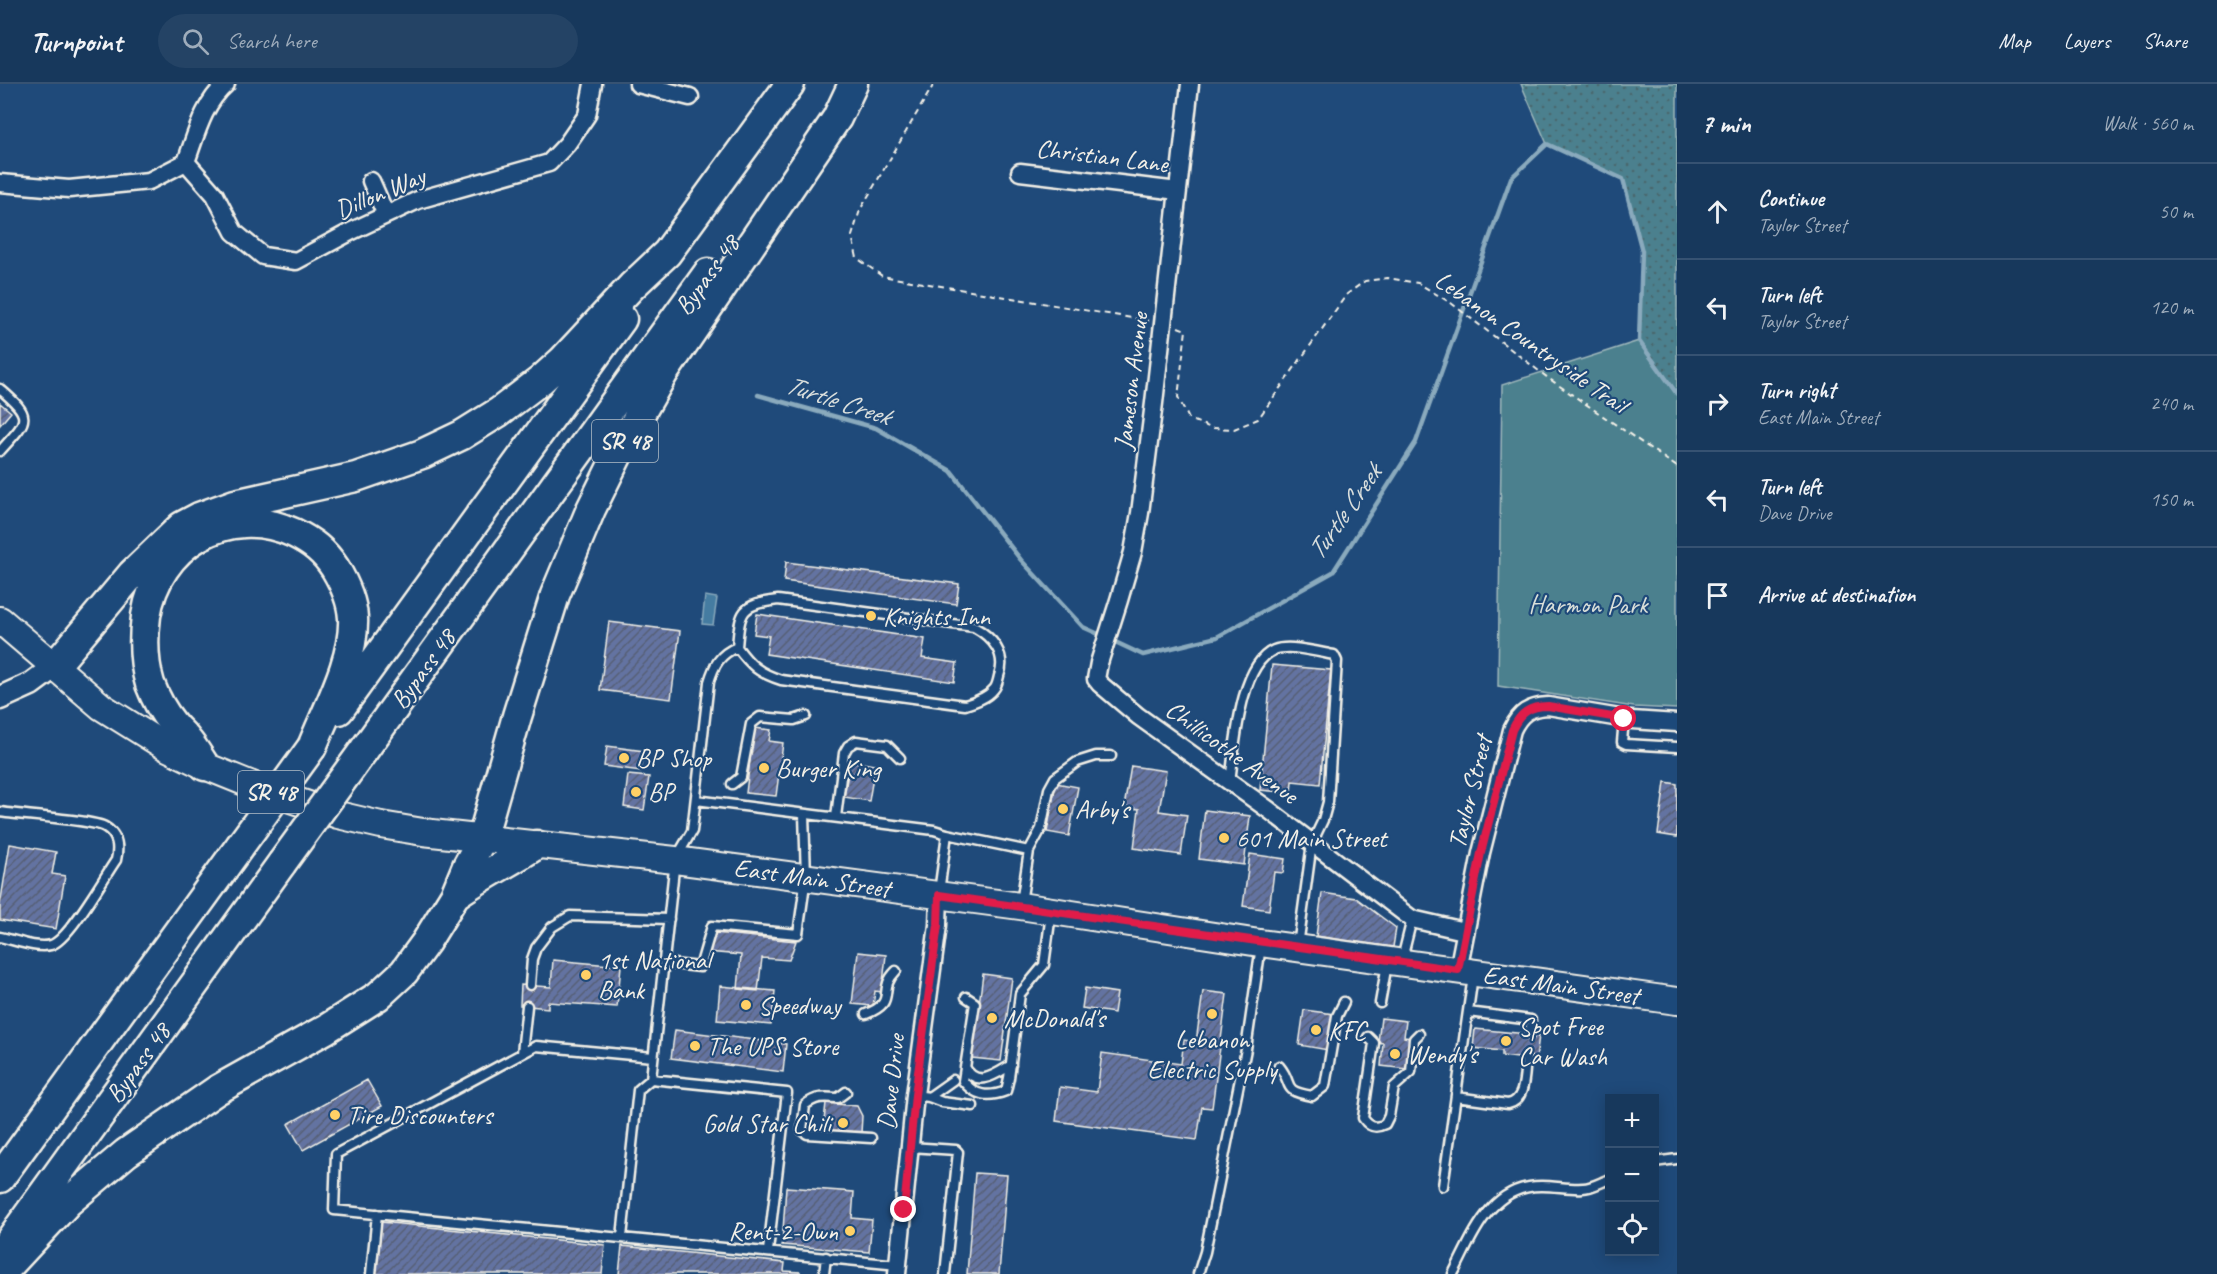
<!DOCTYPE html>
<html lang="en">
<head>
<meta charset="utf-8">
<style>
  body { margin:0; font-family:Caveat,sans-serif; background:#244365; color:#f1f3f6 }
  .controls { position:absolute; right:18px; bottom:18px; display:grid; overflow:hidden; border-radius:0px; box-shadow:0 3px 15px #0003 }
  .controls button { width:54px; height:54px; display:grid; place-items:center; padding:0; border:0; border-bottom:2px solid #365272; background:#17385c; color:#f1f3f6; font:30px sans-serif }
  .stop { position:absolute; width:18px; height:18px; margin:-14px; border:4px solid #e11d48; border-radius:50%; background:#fff }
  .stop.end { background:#e11d48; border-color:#fff; box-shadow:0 2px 6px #0008 }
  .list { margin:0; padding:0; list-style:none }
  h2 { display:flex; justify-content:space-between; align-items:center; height:78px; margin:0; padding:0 24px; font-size:26px }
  h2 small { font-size:20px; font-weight:400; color:#9eacbb }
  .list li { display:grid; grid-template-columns:39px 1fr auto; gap:18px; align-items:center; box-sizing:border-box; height:96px; padding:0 24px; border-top:2px solid #365272 }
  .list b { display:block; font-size:22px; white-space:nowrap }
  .list p { margin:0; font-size:20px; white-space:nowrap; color:#9eacbb }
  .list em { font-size:20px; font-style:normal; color:#9eacbb }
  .icon { flex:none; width:33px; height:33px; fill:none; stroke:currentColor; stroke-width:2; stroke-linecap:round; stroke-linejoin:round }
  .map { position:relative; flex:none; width:1677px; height:1190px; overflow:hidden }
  header { display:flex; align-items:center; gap:36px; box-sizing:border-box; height:84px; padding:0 30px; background:#17385c; border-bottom:2px solid #365272 }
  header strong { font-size:28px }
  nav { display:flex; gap:33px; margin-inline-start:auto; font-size:21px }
  .search { width:420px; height:54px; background:#244365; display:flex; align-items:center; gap:15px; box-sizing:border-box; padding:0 21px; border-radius:33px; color:#9eacbb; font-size:22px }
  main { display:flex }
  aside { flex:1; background:#17385c }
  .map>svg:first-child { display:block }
</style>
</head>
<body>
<header>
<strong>Turnpoint</strong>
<div class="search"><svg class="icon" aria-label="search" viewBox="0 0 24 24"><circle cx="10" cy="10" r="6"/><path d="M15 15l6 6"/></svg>Search here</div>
<nav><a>Map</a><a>Layers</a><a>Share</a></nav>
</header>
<main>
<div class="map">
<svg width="1677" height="1190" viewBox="0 0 1677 1190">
  <defs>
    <pattern id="grass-dots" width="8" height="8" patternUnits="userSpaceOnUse" patternTransform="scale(1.5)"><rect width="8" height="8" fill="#4b808e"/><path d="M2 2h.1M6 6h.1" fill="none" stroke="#4a676e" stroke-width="1.8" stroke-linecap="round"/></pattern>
    <pattern id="building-hatch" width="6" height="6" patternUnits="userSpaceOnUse" patternTransform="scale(1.5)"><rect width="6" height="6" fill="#6373a1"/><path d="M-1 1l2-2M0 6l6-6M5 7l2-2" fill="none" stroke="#565e74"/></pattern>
  </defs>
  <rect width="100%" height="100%" fill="#1f4a7a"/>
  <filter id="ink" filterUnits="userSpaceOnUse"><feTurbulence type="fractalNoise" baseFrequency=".0167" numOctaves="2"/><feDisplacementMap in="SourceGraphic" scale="12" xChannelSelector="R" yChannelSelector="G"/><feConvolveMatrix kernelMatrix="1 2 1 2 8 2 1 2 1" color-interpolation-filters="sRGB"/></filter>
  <g filter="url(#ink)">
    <path fill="url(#grass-dots)" stroke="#a0b8bb" stroke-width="1.5" d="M1521,0h156v310l-38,-53 3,-90 -19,-72 -76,-35z"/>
    <path fill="#4b808e" stroke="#a0b8bb" stroke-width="1.5" d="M1639,257l38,53v315l-43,-2 -136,-21 4,-301z"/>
    <path fill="#447ba1" stroke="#8aaabd" stroke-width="1.5" d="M705,512l12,2 -4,27 -11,-1z"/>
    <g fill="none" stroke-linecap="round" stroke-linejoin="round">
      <path stroke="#8aaabd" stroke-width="4.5" d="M758,311l118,33 75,43 70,89 62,67 20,9
        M1111,556l32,15 74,-18 116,-65 83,-130 95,-264 36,-34 76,35 19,72 -3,90 38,53"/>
    </g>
    <path fill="url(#building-hatch)" stroke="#f4f1e8" stroke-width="1.5" d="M0,319l11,9 -11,13z
      M786,478l173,22 -3,20 -172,-23z
      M757,530l168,25 -3,19 35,5 -3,19 -188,-28 3,-18 -15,-2z
      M609,538l71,9 -9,68 -71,-9z
      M1272,581l59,5 -11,114 -28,-3 -1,12 -31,-3z
      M754,644l17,2 -2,11 14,2 -7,53 -30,-3z
      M607,662l37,5 -3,20 -37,-5z
      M850,677l25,4 -6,36 -25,-4z
      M1131,682l35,5 -7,40 28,4 -6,40 -47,-7 5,-39 -15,-2z
      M628,691l21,2 -5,33 -20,-3z
      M1665,698l12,2v53l-19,-3z
      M1056,699l22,4 -9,49 -22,-4z
      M1205,726l45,6 -6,49 -45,-6z
      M10,760l46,8 -4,22 13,2 -9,53 -56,-9v-15z
      M1250,770l35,5 -2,14 -9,-1 -5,38 -26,-4z
      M1322,809l34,5 40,30 -3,19 -77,-11z
      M715,849l81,8 -7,19 -27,-2 -4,33 -20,-2 3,-34 -34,-3z
      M858,868l28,3 -4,37 -7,-1 -2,15 -21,-2z
      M553,876l68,6 -4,41 -69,-5v6l-28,-3 1,-20 30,2z
      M983,890l29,4 -11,83 -29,-3z
      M720,902l55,5 -4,34 -54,-5z
      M1085,904l32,5 -3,20 -32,-5z
      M1203,907l24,3 -15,114 -10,-1 -5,33 -141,-19 4,-34 37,5 5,-39 79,11 3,-24 12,2z
      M1304,926l30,4 -6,36 -29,-5z
      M1381,934l25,3 -2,16 7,1 -4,31 -26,-3 2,-23 -5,-1z
      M1475,945l64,6 -3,25 -34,-4v-5l-29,-3z
      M675,946l111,14 -3,28 -112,-14z
      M367,996l15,26 -79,44 -15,-26z
      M826,1019l31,3 5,10 -1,17 -38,-3z
      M975,1089l32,2 -8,99h-32z
      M786,1103l68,5 -2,26 20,2 -3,32 -87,-7z
      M381,1138l224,23 -3,29h-227z
      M622,1162l163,17 -1,8 16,1 -1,2h-180z"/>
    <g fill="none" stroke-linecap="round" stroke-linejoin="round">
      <defs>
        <path id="lane" d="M0,305c34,29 28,31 0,62
          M1624,635l-2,23 4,2 51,3
          M1230,697c5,-33 9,-116 44,-131 15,-6 44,2 60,5l3,6 -9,141 -5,18 -11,23 -14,103
          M732,700l9,-7 10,-53 9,-7 34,3 12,-4
          M696,716l238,30 13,4 82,17
          M0,728c18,3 94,8 105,15 13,8 14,20 11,33 -12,17 -47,80 -65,85 -15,4 -36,-5 -51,-8
          M836,733l8,-64 4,-7 8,-5 31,4 13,13
          M939,808l8,-58
          M1021,819l8,-52 12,-22 8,-40 6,-11 22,-16 19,-6h15
          M1402,875l10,-40
          M664,879l36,4 12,-41 86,8 8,-57 -2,-63
          M530,901l2,-26 4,-11 16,-21 18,-11 99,3
          M966,913l9,6 -12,78c12,15 25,17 43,10l3,-13 11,-84 24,-29 7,-51
          M1380,919l7,-39
          M1468,928l63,8 -1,14
          M866,930c33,-13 10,-23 30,-43
          M1368,953l6,6 -11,75c6,9 12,11 22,6l4,-8 5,-29 17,-15 3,-33 5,-5
          M522,969l5,-47
          M653,973l-117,-11 -200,108 -2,56 564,55
          M1279,982c16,19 0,24 33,30l13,-10 12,-70 7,-14
          M965,983c12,22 31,7 46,-2
          M651,995l136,14 -19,158
          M846,1008l-8,6c-13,-1 -22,-2 -33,7l-3,25 5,4 64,4
          M915,1011l14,2 13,5 31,4
          M929,1013l24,-17
          M1456,1013l52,7c18,-3 16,-30 18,-45
          M910,1063l46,3 2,2 -13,122
          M1654,1078l23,-3
          M1443,1102l30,-210
          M622,1153l16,-147 13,-11 24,-219 17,-29 17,-149c5,-17 11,-28 28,-35 14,19 22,26 44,33l184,25c10,-3 22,-7 29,-16 3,-3 4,-9 5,-13 8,-22 -7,-39 -25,-49l-196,-27c-37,5 -38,10 -41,47
          M371,1190l6,-60
          M824,1190l2,-17
          M1198,1190l7,-22 41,-203 15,-103
          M1453,1190c20,-38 37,-89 89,-88 14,0 28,3 41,2 9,0 18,-6 27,-9"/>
        <path id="street" d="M638,0l52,13
          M1190,0l-36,319 -14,110 -7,39 -14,48 -20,63 -3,16 4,5 38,32 131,94 143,109 52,12
          M186,78l29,33 19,37 29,24 33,5 56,-30 66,-31 131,-37 18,-19 20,-29 6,-31
          M1020,88l158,19
          M371,97l15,34
          M0,99l69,6 80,-8 37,-19c10,-27 17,-58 40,-78
          M1458,886l23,-117 31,-123c8,-17 17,-23 36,-24l84,14 45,3
          M897,1190l18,-179 23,-170 1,-30"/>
        <path id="secondary" d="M0,614l31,-14 23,-17"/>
        <path id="primary" d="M0,536l102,87 64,40 39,19 62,25 71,24 43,10 42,7 252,28 345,46 233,36 424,59"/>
        <path id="highway" d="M54,583l78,-93 50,-48 17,-9 36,-13 121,-27 66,-23 40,-19 37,-23 42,-32 21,-19 70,-75 35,-33 123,-169
          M339,626l283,-391
          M364,666l344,-477
          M205,682c-6,-9 -11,-18 -18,-26 -4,-6 -11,-11 -15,-17 -9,-11 -17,-26 -22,-39 -7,-23 -7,-45 -4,-68 11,-71 81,-114 148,-83 18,9 30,18 41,35 9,15 17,32 18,50 2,41 -26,91 -41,129
          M455,811c26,-19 55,-33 81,-50
          M0,1094l240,-332
          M5,1163l277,-384
          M1,1190l67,-72 58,-49 91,-63 109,-61 52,-33 26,-24 22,-30 29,-47 12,-29 15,-27 35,-123 38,-121 36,-86 32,-65 40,-70 174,-256 16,-34"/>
      </defs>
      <use href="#lane" stroke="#f4f1e8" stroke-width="13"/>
      <use href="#street" stroke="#f4f1e8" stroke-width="21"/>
      <use href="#secondary" stroke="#f4f1e8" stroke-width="27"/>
      <use href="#primary" stroke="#f4f1e8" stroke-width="30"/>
      <use href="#highway" stroke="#f4f1e8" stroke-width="33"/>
      <path stroke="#f4f1e8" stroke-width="2" stroke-dasharray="6 4.5" stroke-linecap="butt" d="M934,0l-74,126 -8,26 5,22 25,18 267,45
        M1178,243l8,3 -8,67 11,22 22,9 23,1 24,-10 89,-125 18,-13 23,-3 30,5 33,20 97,75 129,89"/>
      <use href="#lane" stroke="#1f4a7a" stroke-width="8"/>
      <use href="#street" stroke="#1f4a7a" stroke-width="16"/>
      <use href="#secondary" stroke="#1f4a7a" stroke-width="22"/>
      <use href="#primary" stroke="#1f4a7a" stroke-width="26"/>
      <use href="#highway" stroke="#1f4a7a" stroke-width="28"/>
      <defs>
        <path id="highway-bridge" d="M240,762l72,-99
          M282,779l82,-113"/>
      </defs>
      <use href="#highway-bridge" stroke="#f4f1e8" stroke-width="33" stroke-linecap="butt"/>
      <use href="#highway-bridge" stroke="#1f4a7a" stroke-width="28"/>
    </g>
  </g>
  <g fill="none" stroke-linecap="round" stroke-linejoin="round" filter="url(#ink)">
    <path stroke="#e11d48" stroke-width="8" d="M904,1126l11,-115 23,-170 1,-30 519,75 23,-117 31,-123c8,-17 17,-24 36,-24l76,13"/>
  </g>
  <g fill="#ffd166" stroke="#1f4a7a" stroke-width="2">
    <circle cx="871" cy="532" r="6"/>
    <circle cx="624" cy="674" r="6"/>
    <circle cx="764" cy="684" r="6"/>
    <circle cx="636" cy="708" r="6"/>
    <circle cx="1063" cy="725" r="6"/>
    <circle cx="1224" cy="754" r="6"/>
    <circle cx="586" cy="891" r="6"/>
    <circle cx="746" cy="921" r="6"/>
    <circle cx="1212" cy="930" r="6"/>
    <circle cx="992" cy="934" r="6"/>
    <circle cx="1316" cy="946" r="6"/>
    <circle cx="1506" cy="957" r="6"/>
    <circle cx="695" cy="962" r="6"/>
    <circle cx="1395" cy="970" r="6"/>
    <circle cx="335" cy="1031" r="6"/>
    <circle cx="843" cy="1039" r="6"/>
    <circle cx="850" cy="1147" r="6"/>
  </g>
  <g text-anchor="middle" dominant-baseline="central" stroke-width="4.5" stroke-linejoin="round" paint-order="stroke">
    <g fill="#1f4a7a" stroke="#b4bfc7" stroke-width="1.5">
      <rect x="592" y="336" width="66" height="42" rx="4.5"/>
      <rect x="238" y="687" width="66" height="42" rx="4.5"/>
    </g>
    <g font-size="24" font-weight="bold" fill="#f4f1e8">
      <text x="625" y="357">SR 48</text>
      <text x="271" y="708">SR 48</text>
    </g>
    <g font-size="26" fill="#f4f1e8" stroke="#1f4a7a">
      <text transform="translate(1102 72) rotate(7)">Christian Lane</text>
      <text transform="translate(380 109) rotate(-23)">Dillon Way</text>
      <text transform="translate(707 191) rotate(-54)">Bypass 48</text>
      <text transform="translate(1531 258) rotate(35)">Lebanon Countryside Trail</text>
      <text transform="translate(1131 297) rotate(-83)">Jameson Avenue</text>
      <text transform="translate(423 585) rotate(-54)">Bypass 48</text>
      <text transform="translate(1232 668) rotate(36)">Chillicothe Avenue</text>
      <text transform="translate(1470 708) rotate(-76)">Taylor Street</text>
      <text transform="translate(812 794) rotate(8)">East Main Street</text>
      <text transform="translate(1561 901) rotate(8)">East Main Street</text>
      <text transform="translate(138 979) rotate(-54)">Bypass 48</text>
      <text transform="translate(891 998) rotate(-84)">Dave Drive</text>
    </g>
    <g font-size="26" fill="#dbe0da" stroke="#1f4a7a">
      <text x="1588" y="520">Harmon Park</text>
    </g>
    <g font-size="26" fill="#f4f1e8" stroke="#1f4a7a" text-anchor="start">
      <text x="883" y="532">Knights Inn</text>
      <text x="636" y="674">BP Shop</text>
      <text x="776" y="684">Burger King</text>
      <text x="648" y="708">BP</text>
      <text x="1075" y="725">Arby's</text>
      <text x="1236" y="754">601 Main Street</text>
      <text x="598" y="876">1st National<tspan x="598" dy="30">Bank</tspan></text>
      <text x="758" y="921">Speedway</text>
      <text x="1004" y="934">McDonald's</text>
      <text x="1518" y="942">Spot Free<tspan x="1518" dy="30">Car Wash</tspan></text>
      <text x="1328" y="946">KFC</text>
      <text x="1212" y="955" text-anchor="middle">Lebanon<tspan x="1212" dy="30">Electric Supply</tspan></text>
      <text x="707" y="962">The UPS Store</text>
      <text x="1407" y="970">Wendy's</text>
      <text x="347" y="1031">Tire Discounters</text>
      <text x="831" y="1039" text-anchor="end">Gold Star Chili</text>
      <text x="838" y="1147" text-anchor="end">Rent-2-Own</text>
    </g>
    <g font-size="27" font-style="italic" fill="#dadfdd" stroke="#1f4a7a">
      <text transform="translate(838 316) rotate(18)">Turtle Creek</text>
      <text transform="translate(1344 428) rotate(-55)">Turtle Creek</text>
    </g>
  </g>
</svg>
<div class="controls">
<button>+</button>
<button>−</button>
<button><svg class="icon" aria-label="locate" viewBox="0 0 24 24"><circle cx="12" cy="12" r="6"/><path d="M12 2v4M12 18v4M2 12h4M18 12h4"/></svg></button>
</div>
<div class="stop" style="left:1624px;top:635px"></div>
<div class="stop end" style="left:904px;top:1126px"></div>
</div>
<aside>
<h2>7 min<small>Walk · 560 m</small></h2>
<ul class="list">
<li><svg class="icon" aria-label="ahead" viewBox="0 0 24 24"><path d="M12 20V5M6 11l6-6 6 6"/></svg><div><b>Continue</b><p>Taylor Street</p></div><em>50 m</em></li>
<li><svg class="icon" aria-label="left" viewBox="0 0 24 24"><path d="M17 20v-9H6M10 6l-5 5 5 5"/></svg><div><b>Turn left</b><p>Taylor Street</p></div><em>120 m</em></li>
<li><svg class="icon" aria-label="right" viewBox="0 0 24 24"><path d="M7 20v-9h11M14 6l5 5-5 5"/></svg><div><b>Turn right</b><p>East Main Street</p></div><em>240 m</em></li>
<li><svg class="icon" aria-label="left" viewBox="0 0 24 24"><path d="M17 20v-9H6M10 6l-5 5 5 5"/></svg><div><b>Turn left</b><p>Dave Drive</p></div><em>150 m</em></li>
<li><svg class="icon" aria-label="arrive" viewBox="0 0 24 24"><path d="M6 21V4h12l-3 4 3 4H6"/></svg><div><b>Arrive at destination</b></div></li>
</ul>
</aside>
</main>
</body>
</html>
